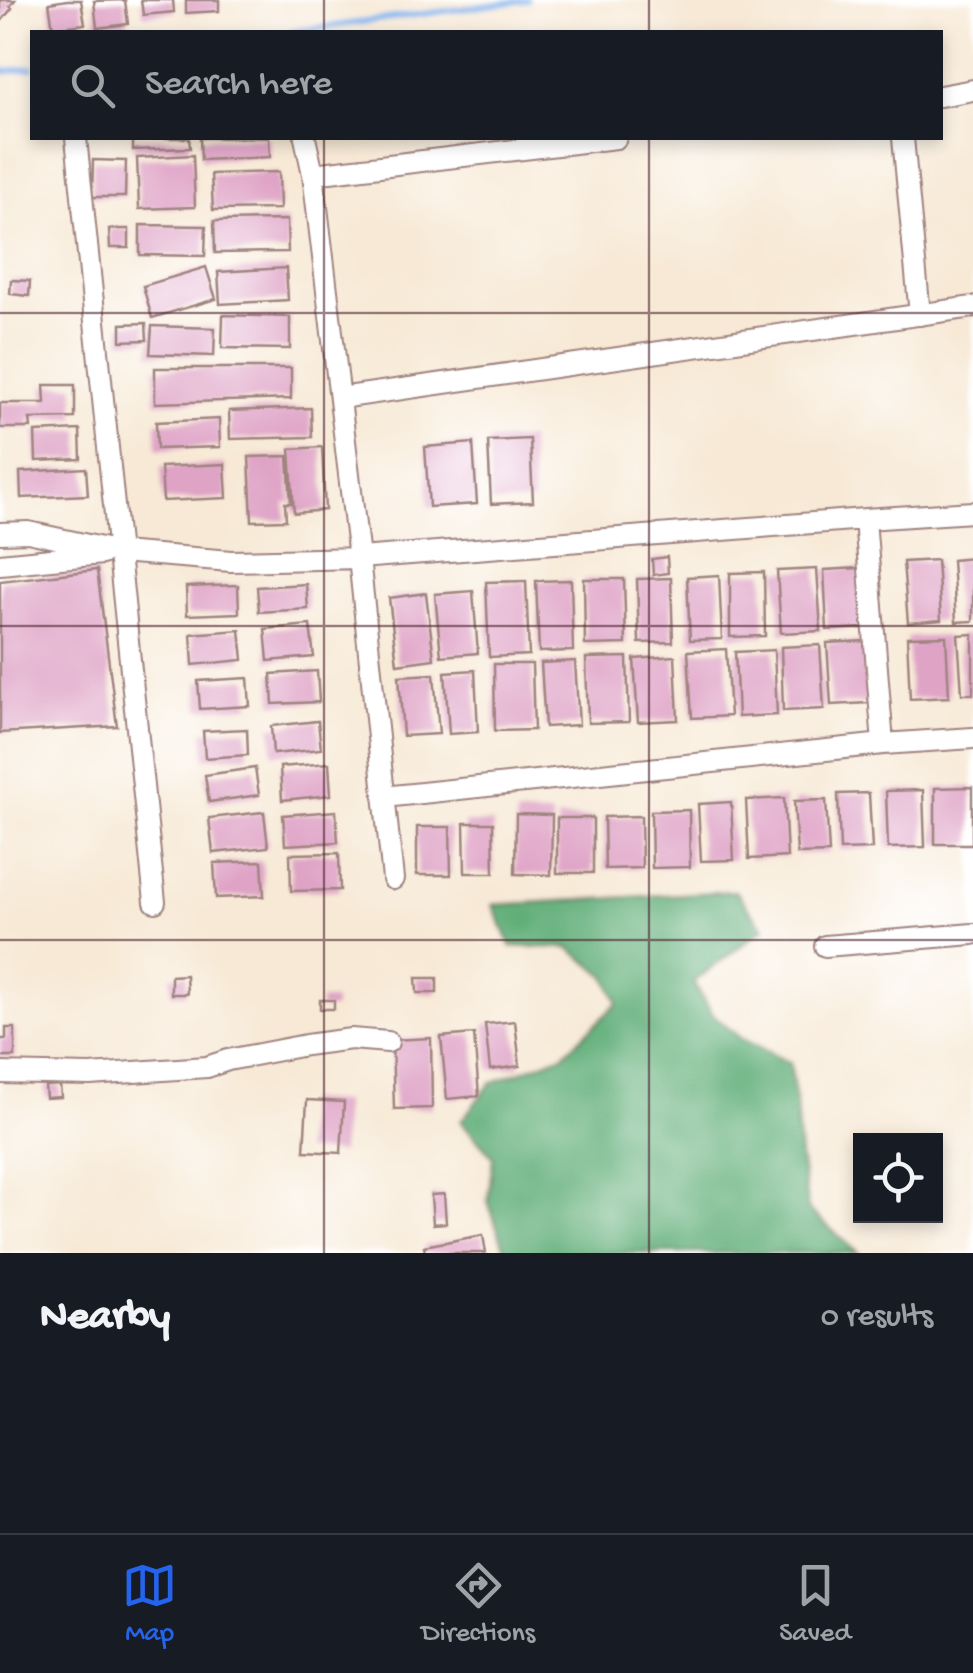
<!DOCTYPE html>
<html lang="en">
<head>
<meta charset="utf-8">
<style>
  body { margin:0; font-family:"Gochi Hand",sans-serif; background:#242831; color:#f1f3f6 }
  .controls { position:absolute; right:30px; bottom:30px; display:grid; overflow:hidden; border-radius:0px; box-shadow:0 5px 15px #0003 }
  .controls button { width:90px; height:90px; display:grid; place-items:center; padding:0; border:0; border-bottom:2px solid #363941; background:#171b24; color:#f1f3f6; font:50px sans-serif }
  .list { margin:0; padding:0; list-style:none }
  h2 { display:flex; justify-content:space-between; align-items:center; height:130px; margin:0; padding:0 40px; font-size:42px }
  h2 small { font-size:32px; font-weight:400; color:#9ea1a6 }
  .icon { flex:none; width:55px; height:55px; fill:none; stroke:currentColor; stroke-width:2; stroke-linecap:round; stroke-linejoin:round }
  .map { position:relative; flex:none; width:973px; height:1253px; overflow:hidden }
  .search { position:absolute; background:#171b24; box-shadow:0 5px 15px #0003; left:30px; right:30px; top:30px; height:110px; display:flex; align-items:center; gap:25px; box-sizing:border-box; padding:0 35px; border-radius:0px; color:#9ea1a6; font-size:38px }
  .sheet { height:280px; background:#171b24 }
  nav { display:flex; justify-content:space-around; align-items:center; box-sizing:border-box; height:140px; border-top:2px solid #363941; background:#171b24; font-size:28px; color:#9ea1a6 }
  nav a { display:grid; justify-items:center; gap:5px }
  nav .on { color:#2563eb }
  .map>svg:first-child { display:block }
</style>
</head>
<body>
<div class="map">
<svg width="973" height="1253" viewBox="0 0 973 1253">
  <rect width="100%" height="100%" fill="#fff"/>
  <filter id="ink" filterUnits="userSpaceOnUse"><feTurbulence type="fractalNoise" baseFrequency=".01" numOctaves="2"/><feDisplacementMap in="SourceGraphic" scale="20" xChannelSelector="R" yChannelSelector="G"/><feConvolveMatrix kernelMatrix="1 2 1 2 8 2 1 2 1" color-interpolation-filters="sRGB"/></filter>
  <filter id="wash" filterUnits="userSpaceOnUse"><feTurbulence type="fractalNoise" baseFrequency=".0048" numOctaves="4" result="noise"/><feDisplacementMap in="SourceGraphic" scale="40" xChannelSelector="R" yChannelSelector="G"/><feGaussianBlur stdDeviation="2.25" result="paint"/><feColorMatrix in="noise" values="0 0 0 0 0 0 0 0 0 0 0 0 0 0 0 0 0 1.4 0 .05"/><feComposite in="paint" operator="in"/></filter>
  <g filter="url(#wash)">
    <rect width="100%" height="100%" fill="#f7e9d5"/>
    <path fill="#61ae78" stroke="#566652" stroke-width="2.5" d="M735,891l29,37 -71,54 20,33 27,23 50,25 6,41 4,53 8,52 50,44h-352l-18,-52 5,-44 -32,-36 30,-38 72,-28 55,-52 -12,-27 -37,-28 -58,-2 -18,-41z"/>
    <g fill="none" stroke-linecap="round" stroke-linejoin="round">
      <path stroke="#7fb0eb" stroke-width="6" d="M289,32l238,-32
        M0,72l32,-4"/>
    </g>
    <g id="blocks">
      <path fill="#dfa3c6" d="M0,0h15l-5,6 2,2 -12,15z
        M67,0h14l4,24 -32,4 -4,-25z
        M125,0l3,24 -31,4 -3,-27z
        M141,0h32l1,12 -31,3z
        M186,0h33v11l-33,2z
        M133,138h56l1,10 -57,2z
        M200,138h69l1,19 -69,3z
        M193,155l2,52 -56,2 -2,-51z
        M93,160l33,1 -1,36h-33z
        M279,172l1,37 -67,1 -2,-36z
        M287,220l1,32 -73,1 -1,-32z
        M140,225l66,1 -1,30 -65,-1z
        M109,229h20v19h-19z
        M206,267l10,32 -64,19 -9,-32z
        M286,268l2,32 -68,4 -2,-32z
        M11,280l19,1 -1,15 -19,-2z
        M223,315l67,2v32l-68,-1z
        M146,323l1,17 -26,1v-17z
        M152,326l63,2 -1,28 -64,-2z
        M155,368h136v31l-136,4z
        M44,385h31v33l-45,1 1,9h-31v-25h45z
        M311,408l1,29 -82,2 -1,-28z
        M219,419l1,28 -63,2 -1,-27z
        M80,430l1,29 -45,2 -1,-29z
        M530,439l3,63 -42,2 -3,-63z
        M473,443l4,61 -48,3 -4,-60z
        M322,447l3,63 -31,3 -4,-64z
        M288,456l3,47h-6l1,17 -34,1 -3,-64z
        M225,464l2,34 -64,3 -2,-34z
        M86,468l2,27 -67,3 -1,-26z
        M667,557l1,16 -15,2 -1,-16z
        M973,558v63l-17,1 -4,-62z
        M937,560l4,60 -33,3 -5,-61z
        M859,568l4,60 -36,2 -3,-60z
        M817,569l4,62 -40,2 -4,-62z
        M97,570l20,156 -117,7v-152z
        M764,572l1,64 -35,1v-64z
        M719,575l3,64 -32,1 -3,-63z
        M671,578l2,64 -34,1 -2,-64z
        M584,579h40l2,65 -41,1z
        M571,580l2,71 -34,1 -3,-71z
        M526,581l3,74 -40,2 -3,-75z
        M306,584l2,25 -49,3 -2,-25z
        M238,585l1,28 -52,2 -1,-28z
        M473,591l5,62 -37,3 -6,-62z
        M426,593l8,66 -37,5 -8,-66z
        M310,625l4,32 -46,4 -3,-32z
        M240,630l3,30 -50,5 -2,-31z
        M973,634v60h-11l-4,-59z
        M946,636l3,61 -39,2 -3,-62z
        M865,641l4,62 -38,2 -4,-62z
        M820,645l4,64 -41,2 -2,-64z
        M726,649l4,67 -38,2 -4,-67z
        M774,650l3,65 -39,2 -3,-65z
        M675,656l3,64 -40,2 -4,-63z
        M627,657l2,65 -41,1 -2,-65z
        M575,661l4,64 -34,2 -4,-64z
        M494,664h38l2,66 -39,1z
        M475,670l3,62 -29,2 -4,-62z
        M317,671l2,31 -46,2 -2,-30z
        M434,674l5,60 -36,2 -4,-60z
        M248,678l2,28 -50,3 -2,-28z
        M318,721l3,28 -48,5 -2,-28z
        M247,729l1,26 -43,3 -2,-27z
        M329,763l2,32 -49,5 -2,-33z
        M255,768l4,27 -50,7 -4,-27z
        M972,787v57h-37v-56z
        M923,790l2,57 -37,1 -2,-57z
        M869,793l3,56 -32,1 -2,-56z
        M784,798l3,59 -38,2 -3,-59z
        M826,800l3,53 -32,1 -3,-53z
        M731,802l3,58 -33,1 -3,-57z
        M689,810l1,57 -38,1 -1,-57z
        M336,811l2,31 -53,3 -2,-30z
        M264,812l4,35 -55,6 -4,-35z
        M516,814l36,1 -1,60 -36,-1z
        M641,816l1,52 -37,1 -1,-52z
        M557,818h36v55h-36z
        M464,823h29l1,50h-29z
        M417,827h33l1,48h-34z
        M339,853l1,37 -49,1 -1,-37z
        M262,861l2,35 -48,2 -2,-35z
        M186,975l1,19h-16v-18z
        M416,978h21v15h-20z
        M320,1000h14v9h-14z
        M515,1021l5,45 -30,4 -5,-46z
        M6,1028h9v29h-15v-18h6z
        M474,1034l5,62 -32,3 -6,-62z
        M431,1038l1,70 -38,1 -2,-69z
        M60,1085l1,12 -15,1 -1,-12z
        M307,1100l37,2 -3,51 -37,-2z
        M444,1194l2,29 -13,1 -2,-29z
        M483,1235l3,18h-61l-1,-7z"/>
    </g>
  </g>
  <g filter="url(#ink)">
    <use href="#blocks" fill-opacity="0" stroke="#a08480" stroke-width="2.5"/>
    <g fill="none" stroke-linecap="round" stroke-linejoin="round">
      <defs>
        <path id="street" d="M940,96l33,-6
          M76,138l79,764
          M305,138l8,36 46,384 34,321
          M903,138l17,177
          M313,174l303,-36
          M340,398l633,-91
          M865,519l18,225
          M0,533l28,-1 92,20 111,9 128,-3 506,-39 108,-7
          M0,564l102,-10
          M384,797l499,-53 90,-6
          M825,946l148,-12
          M0,1073l90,2 117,-8 21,-7 78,-15 45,-6 37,3"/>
      </defs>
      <use href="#street" stroke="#a08480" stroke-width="24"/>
      <use href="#street" stroke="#fff" stroke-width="20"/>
    </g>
  </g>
  <path fill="none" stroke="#4a1f2b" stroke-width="2.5" stroke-opacity="0.55" d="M324,0v32M649,0v32M324,138v1115M649,138v1115M0,313h973M0,626h973M0,940h973"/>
</svg>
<div class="controls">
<button><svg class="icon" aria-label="locate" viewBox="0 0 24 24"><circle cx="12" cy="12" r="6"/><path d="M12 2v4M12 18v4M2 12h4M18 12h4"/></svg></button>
</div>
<div class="search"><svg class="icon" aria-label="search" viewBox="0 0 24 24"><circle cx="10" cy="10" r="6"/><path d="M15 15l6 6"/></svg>Search here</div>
</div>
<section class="sheet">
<h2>Nearby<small>0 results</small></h2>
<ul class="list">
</ul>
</section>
<nav>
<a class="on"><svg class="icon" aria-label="map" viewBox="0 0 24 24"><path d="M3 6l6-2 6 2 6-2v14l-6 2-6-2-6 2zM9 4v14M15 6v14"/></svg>Map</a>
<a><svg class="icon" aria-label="directions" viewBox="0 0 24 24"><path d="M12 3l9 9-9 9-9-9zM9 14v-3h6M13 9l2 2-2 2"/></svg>Directions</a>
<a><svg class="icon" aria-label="saved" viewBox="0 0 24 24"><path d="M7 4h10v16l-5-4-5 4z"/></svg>Saved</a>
</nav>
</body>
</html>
